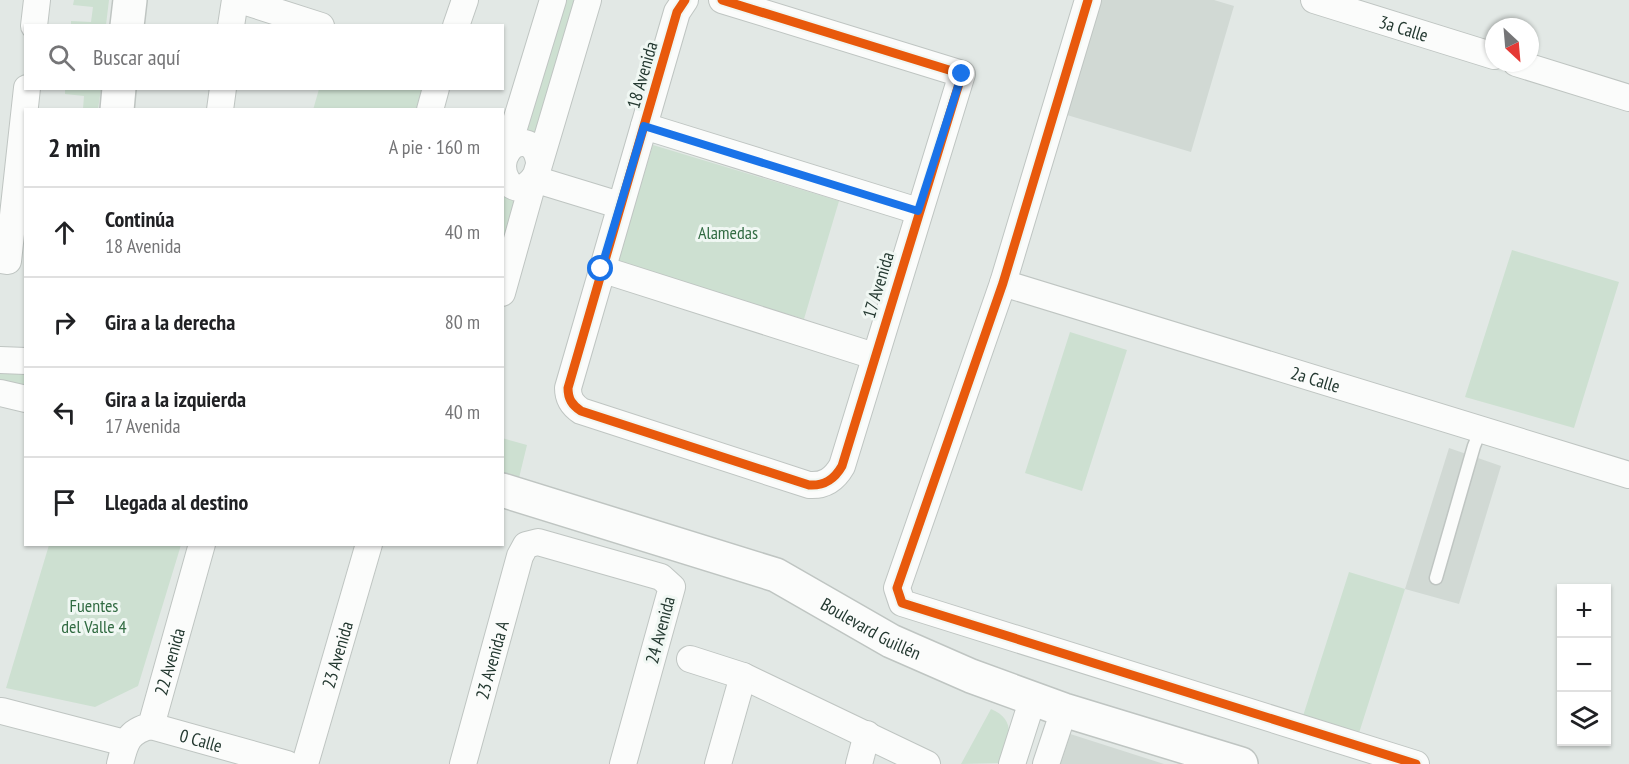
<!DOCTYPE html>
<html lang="es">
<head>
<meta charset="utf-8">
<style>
  body { margin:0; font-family:"PT Sans Narrow",sans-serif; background:#f2f2f2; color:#202124 }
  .controls { position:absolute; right:18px; bottom:18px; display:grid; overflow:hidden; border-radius:0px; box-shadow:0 2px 4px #0004 }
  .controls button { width:54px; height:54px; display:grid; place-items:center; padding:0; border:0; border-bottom:2px solid #e0e0e0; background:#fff; color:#202124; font:30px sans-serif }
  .compass { position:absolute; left:1485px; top:18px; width:54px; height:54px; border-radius:50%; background:#fff; box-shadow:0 2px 4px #0004; rotate:154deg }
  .stop { position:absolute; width:18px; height:18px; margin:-14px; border:4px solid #1a73e8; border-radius:50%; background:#fff }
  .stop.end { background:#1a73e8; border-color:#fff; box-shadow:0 2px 6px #0008 }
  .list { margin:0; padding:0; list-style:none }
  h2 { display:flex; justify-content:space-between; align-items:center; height:78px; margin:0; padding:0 24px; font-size:26px }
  h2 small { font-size:20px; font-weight:400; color:#757577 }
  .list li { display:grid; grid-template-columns:39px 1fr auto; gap:18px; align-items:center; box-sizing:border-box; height:90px; padding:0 24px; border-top:2px solid #e0e0e0 }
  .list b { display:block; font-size:22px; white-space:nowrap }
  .list p { margin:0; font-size:20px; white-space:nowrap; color:#757577 }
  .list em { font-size:20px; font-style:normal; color:#757577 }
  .icon { flex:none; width:33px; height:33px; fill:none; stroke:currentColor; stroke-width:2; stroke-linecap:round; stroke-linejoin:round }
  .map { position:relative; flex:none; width:1629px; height:764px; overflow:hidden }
  .search { position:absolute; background:#fff; box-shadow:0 2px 4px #0004; left:24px; top:24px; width:480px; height:66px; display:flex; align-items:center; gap:15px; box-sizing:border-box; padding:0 21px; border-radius:0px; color:#757577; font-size:22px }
  .panel { position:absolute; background:#fff; box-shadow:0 2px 4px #0004; left:24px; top:108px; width:480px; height:438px; border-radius:0px }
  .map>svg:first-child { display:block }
</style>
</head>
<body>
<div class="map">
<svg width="1629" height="764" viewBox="0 0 1629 764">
  <rect width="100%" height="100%" fill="#e2e8e5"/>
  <path fill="#d1d9d4" d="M1101,0h113l20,6 -43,146 -124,-37z
    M1449,448l52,18 -42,138 -54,-15z
    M1064,732l100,32h-113z"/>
  <path fill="#cde0d1" d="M74,0h35l-3,25h-35v-4l20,1 2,-15 -20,-2z
    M558,0h26l-42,139 -24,-7z
    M65,89h36l-3,20h-15l1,-13 -19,-2z
    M319,89h106l-7,20 -105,1z
    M653,145l186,56 -35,118 -187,-56z
    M503,194l19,5 -19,74z
    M1512,250l107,32 -45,146 -109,-31z
    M1070,332l57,18 -45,141 -57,-18z
    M0,363l25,2v34l-25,-6z
    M502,438l25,7 -8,33 -16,-4z
    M49,545h132l-43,141 -43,21 -89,-19z
    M1349,572l56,17 -46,144 -56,-17z
    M991,709c27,11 18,33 8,54l-38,1z"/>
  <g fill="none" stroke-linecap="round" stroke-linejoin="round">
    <defs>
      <path id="service" d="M1436,578l38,-132 7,-17"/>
      <g id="minor">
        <path d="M240,0l81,26"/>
        <path d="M685,0l-8,12 -109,376c0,11 4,17 13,23l228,74c15,1 25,-5 33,-19l120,-392 -240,-74"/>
        <path d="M1088,0l-85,283 -106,305 5,15 514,161"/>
        <path id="s1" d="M1314,0l180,56"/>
        <path d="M34,26l3,-26"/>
        <path d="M231,26l4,-26"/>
        <path d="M456,26l9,-26"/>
        <path d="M1516,63l113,35"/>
        <path d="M220,110l3,-22"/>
        <path d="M430,110l6,-22"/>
        <path d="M644,126l274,85"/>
        <path d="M503,153l3,1 47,-154"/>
        <path d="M539,162c-2,-14 -10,-23 -25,-17 -26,19 0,65 22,30l52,-175"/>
        <path d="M0,260l8,1 19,-173"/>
        <path d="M601,269l273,87"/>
        <path id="s2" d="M1003,283l626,192"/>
        <path d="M502,293l32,-114 85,26"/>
        <path d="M0,360l26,1"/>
        <path d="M0,393l26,6"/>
        <path d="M690,659l53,17 184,88"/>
        <path d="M2,711l123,32"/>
        <path id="s3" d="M151,726l136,38"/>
        <path id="s4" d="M120,764c5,-21 8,-33 31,-38l51,-182"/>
        <path id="s5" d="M305,764l64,-220"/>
        <path id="s6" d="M463,764l57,-208 6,-11 12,-3 123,35 11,10 -49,177"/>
        <path d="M718,764l25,-88"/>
        <path d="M859,764l8,-30"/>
        <path d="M1012,764l21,-66"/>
        <path d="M1046,764l18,-54"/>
      </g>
      <g id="secondary">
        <path d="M127,26l3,-26"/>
        <path d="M117,110l2,-22"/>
        <path id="s7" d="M502,490l274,85 115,66 80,35 93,34 177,54"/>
      </g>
    </defs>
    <use href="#service" stroke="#bfc5c2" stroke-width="15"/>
    <use href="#minor" stroke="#bfc5c2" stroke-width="28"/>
    <use href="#secondary" stroke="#bfc5c2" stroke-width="36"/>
    <use href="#service" stroke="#fbfcfb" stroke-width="12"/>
    <use href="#minor" stroke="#fbfcfb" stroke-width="26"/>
    <use href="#secondary" stroke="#fbfcfb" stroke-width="33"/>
    <defs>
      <path id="cycleway" d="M685,0l-8,12 -109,376c0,11 4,17 13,23l228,74c15,1 25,-5 33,-19l120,-392 -240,-74
        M1088,0l-85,283 -106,305 5,15 514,161"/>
    </defs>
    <use href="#cycleway" stroke="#f0f7f3" stroke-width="13"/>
    <use href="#cycleway" stroke="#e8590c" stroke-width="9"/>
  </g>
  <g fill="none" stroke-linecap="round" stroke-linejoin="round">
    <path stroke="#1a73e8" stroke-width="8" d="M601,269l43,-143 274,85 44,-137"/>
  </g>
  <g text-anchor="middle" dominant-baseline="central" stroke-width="6" stroke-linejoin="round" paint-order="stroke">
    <g font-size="18" fill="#233830" stroke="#f0f7f3">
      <text stroke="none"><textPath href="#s1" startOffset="94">3a Calle</textPath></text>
      <text transform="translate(642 75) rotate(-74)">18 Avenida</text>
      <text transform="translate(878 285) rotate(-73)">17 Avenida</text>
      <text stroke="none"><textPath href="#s2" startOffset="327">2a Calle</textPath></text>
      <text stroke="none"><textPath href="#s7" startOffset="396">Boulevard Guillén</textPath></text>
      <text transform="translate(660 630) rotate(-75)">24 Avenida</text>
      <text stroke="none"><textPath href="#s5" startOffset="114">23 Avenida</textPath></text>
      <text stroke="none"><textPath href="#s6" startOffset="108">23 Avenida A</textPath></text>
      <text stroke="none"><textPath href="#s4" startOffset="120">22 Avenida</textPath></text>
      <text stroke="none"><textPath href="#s3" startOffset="52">0 Calle</textPath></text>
    </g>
    <g font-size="18" fill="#316b42" stroke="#f0f7f3">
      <text x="728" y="232">Alamedas</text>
      <text x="94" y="605">Fuentes<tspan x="94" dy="21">del Valle 4</tspan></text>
    </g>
  </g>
</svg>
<div class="controls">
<button>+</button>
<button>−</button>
<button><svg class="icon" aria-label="layers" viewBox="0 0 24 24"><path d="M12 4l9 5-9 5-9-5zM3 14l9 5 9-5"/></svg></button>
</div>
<svg class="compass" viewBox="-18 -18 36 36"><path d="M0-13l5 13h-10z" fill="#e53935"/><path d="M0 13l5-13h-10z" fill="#757577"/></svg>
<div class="stop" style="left:601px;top:269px"></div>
<div class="stop end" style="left:962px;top:74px"></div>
<div class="search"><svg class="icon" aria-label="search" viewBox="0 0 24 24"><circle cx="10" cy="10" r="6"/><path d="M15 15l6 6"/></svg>Buscar aquí</div>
<section class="panel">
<h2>2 min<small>A pie · 160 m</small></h2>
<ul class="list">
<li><svg class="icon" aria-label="ahead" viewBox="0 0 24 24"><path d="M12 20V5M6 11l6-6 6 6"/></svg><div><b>Continúa</b><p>18 Avenida</p></div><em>40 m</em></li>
<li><svg class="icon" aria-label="right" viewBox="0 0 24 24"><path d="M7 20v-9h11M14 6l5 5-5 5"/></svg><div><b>Gira a la derecha</b></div><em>80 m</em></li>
<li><svg class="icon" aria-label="left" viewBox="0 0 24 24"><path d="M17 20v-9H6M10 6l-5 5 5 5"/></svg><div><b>Gira a la izquierda</b><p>17 Avenida</p></div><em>40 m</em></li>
<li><svg class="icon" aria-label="arrive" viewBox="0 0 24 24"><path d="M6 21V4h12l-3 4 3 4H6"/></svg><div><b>Llegada al destino</b></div></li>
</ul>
</section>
</div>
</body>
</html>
